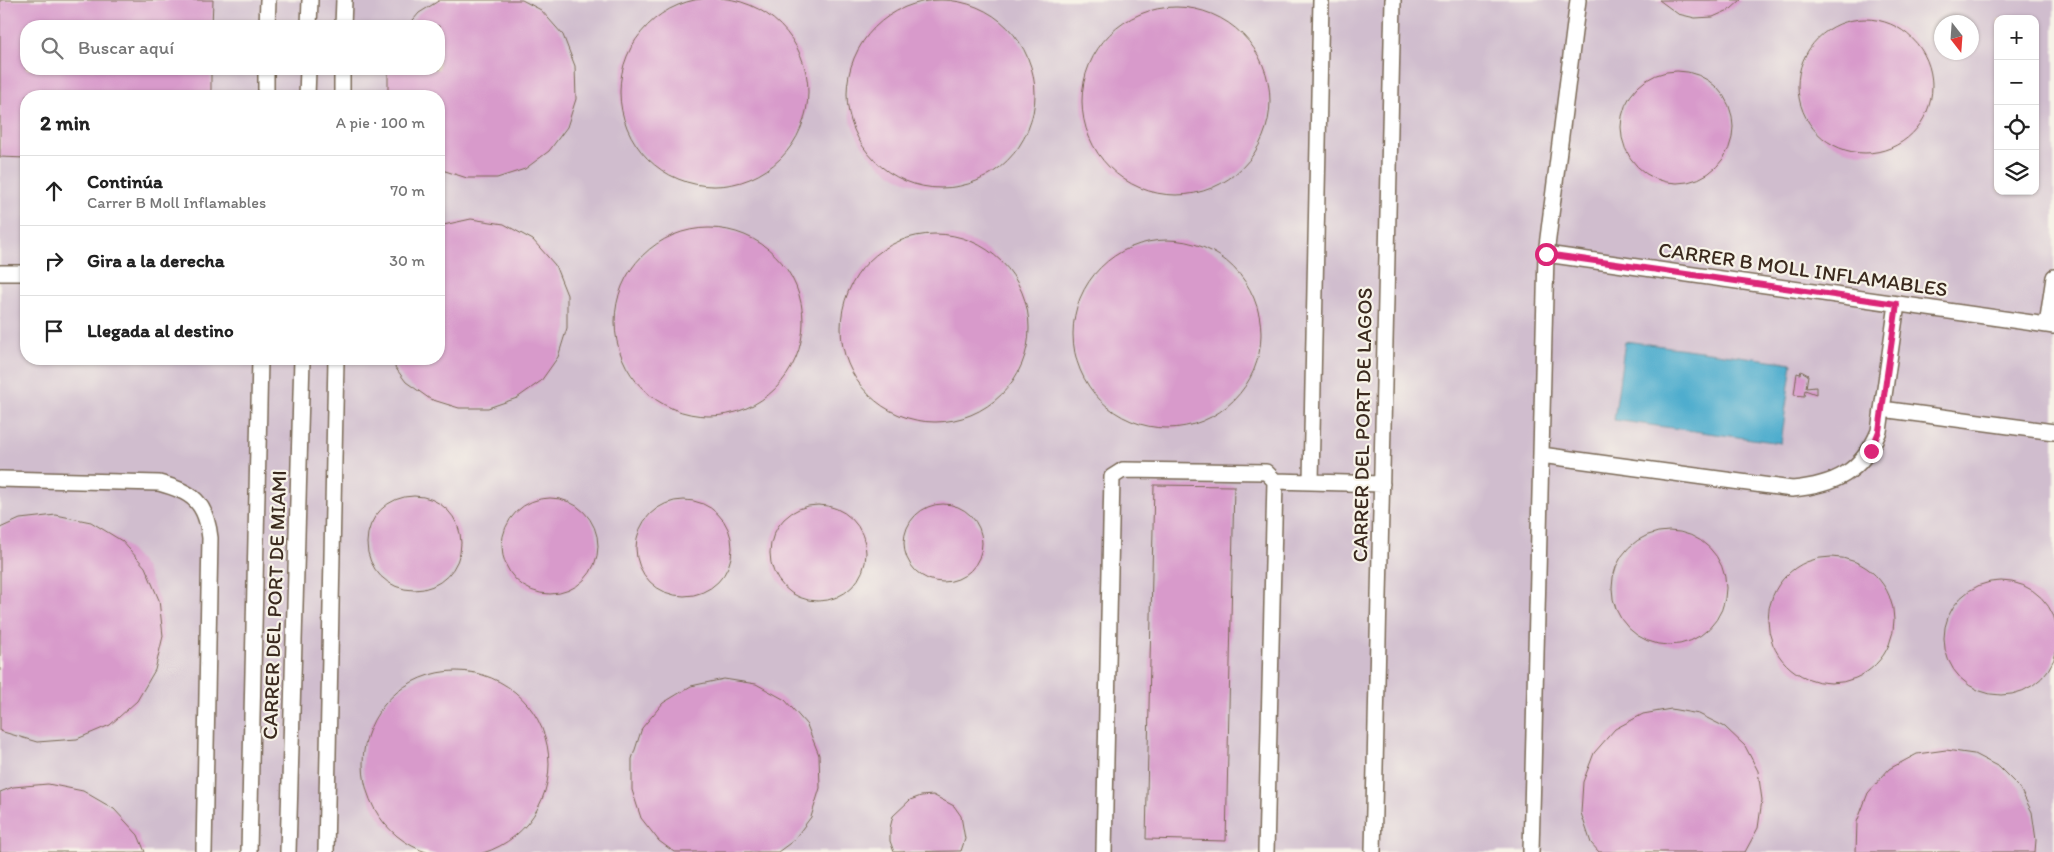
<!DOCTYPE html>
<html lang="es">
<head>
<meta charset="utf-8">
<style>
  body { margin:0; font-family:Itim,sans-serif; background:#f6f6f6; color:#222 }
  .controls { position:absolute; right:15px; top:15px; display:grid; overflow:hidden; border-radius:10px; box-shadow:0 1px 4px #0004 }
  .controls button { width:45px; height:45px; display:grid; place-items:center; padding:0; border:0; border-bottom:1px solid #e0e0e0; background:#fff; color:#222; font:25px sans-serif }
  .compass { position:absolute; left:1934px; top:15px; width:45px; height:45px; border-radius:50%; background:#fff; box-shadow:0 1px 4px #0004; rotate:163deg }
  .stop { position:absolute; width:15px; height:15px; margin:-11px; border:4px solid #db2777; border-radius:50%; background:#fff }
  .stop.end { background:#db2777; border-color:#fff; box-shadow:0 1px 5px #0008 }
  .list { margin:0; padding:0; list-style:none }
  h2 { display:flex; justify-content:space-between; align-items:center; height:65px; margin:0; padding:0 20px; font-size:21px }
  h2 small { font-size:16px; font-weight:400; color:#767676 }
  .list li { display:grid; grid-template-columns:32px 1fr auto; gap:15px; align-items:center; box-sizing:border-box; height:70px; padding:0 20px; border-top:1px solid #e0e0e0 }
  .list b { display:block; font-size:19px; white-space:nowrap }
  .list p { margin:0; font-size:16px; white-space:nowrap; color:#767676 }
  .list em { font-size:16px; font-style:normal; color:#767676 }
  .icon { flex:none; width:28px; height:28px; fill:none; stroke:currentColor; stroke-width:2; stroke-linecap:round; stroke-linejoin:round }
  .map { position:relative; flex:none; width:2054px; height:852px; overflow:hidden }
  .search { position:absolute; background:#fff; box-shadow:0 1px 4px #0004; left:20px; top:20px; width:425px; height:55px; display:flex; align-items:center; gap:12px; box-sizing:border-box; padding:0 18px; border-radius:20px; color:#767676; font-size:19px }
  .panel { position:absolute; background:#fff; box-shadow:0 1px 4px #0004; left:20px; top:90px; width:425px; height:275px; border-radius:20px }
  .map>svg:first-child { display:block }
</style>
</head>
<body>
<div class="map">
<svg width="2054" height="852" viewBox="0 0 2054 852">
  <rect width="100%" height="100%" fill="#f7f3e8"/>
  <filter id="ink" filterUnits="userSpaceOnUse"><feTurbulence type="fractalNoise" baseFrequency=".02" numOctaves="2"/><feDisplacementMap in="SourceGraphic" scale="10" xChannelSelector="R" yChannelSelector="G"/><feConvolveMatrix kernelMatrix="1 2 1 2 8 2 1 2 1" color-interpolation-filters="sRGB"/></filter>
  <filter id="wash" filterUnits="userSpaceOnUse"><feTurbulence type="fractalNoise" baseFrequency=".0096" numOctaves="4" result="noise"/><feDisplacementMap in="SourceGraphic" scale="20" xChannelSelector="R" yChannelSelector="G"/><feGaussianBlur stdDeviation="1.12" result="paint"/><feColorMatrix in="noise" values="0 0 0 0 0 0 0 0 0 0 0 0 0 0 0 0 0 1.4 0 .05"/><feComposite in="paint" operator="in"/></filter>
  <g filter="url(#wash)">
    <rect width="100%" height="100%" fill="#eedfbe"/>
    <path fill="#d0bdce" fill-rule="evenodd" d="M0,0h2054v852h-2054zM1998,19h37v172h-37zM1942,22h30v30h-30zM26,26h413v43h-413zM26,96h413v263h-413z"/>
    <path fill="#4fadce" stroke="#456c76" d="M1625,341l167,22 -11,80 -167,-23z"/>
    <g id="blocks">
      <path fill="#d89acb" d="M620 92a94 94 0 1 1 188 0a94 94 0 1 1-188 0Z
        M847 94a94 94 0 1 1 188 0a94 94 0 1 1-188 0Z
        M0,0h213l-1,26h-186v43h185v27h-185v62l-26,-1z
        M440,0h82l19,10 22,25 12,31 1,33 -9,28 -18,24 -24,18 -28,9h-30l-28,-9v-73h-51v-27h51v-43h-31l11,-13z
        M1659,0h82l-10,9 -18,8 -18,1 -17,-4z
        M1082 101a94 94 0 1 1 188 0a94 94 0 1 1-188 0Z
        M1798 86a67 67 0 1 1 134 0a67 67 0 1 1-134 0Z
        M1621 127a56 56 0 1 1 112 0a56 56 0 1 1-112 0Z
        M471,219l33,5 29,16 22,25 12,30v33l-9,29 -17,24 -24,17 -29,10h-29l-29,-9 -24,-17 -17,-23h50v-133z
        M615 322a94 94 0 1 1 188 0a94 94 0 1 1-188 0Z
        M841 328a94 94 0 1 1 188 0a94 94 0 1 1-188 0Z
        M1073 334a94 94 0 1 1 188 0a94 94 0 1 1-188 0Z
        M1801,371l7,4 -2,13 10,-1v7l-11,-4 -1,6 -10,-1 3,-22 3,1z
        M1154,485l80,1 -8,355 -80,-2z
        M367 543a47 47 0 1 1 94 0a47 47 0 1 1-94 0Z
        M502 546a48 48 0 1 1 96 0a48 48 0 1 1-96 0Z
        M636 548a48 48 0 1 1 96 0a48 48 0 1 1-96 0Z
        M904 543a39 39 0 1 1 78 0a39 39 0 1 1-78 0Z
        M770 553a48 48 0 1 1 96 0a48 48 0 1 1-96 0Z
        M56,515l35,7 31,19 23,26 14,33 4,36 -8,34 -18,31 -27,24 -33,14 -40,3 -37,-11v-203l20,-9z
        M1612 588a57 57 0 1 1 114 0a57 57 0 1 1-114 0Z
        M1768 620a63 63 0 1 1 126 0a63 63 0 1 1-126 0Z
        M1944 638a57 57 0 1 1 114 0a57 57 0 1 1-114 0Z
        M363 764a93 93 0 1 1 186 0a93 93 0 1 1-186 0Z
        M724,679l32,5 29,16 22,25 12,30 1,33 -9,29 -18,24 -15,11h-104l-15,-11 -18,-23 -9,-28v-31l10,-31 21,-25 28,-17z
        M1671,709l28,5 26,13 20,19 13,25 4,29 -4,28 -13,24h-146l-8,-9 -10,-30 2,-31 11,-29 21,-24 28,-15z
        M1946,750l28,4 25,13 20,20 13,25 4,28 -1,12h-179l1,-30 11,-29 21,-24 28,-15z
        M48,784l35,7 31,18 24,26 7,17h-145v-60l13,-5z
        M933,795l21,11 7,10 4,23 -4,12 -67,1 -4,-11v-13l3,-12 17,-16 11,-4z"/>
    </g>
  </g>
  <g filter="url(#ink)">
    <use href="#blocks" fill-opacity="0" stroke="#7a6956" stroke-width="1"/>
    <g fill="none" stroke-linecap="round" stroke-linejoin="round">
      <defs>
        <path id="service" d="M267,26l1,-26
          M309,26l1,-26
          M343,26l1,-26
          M266,96v-27
          M307,96l1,-27
          M342,96v-27
          M1546,254l508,72
          M0,273h26
          M2047,325l7,-48
          M1882,409l172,23
          M1541,455l251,34c43,-4 70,-17 87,-58l18,-127
          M0,479l159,4c34,9 47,19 51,55l-6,314
          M1311,481l10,-481
          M249,852l11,-493
          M288,852l14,-493
          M326,852l10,-493
          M1104,852l8,-375 11,-7 143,2 9,9 107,3
          M1266,852l9,-371
          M1373,852l20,-852
          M1531,852l15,-598 32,-254"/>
      </defs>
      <use href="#service" stroke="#7a6956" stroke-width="18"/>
      <use href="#service" stroke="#fff" stroke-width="15"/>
    </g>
  </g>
  <g fill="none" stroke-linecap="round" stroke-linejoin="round" filter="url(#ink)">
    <path stroke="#db2777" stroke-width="6" d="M1546,254l351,50 -18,127 -8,20"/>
  </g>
  <g text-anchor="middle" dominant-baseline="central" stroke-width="4.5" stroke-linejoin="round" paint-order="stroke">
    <g font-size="21" fill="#3b2a1e" stroke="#f7f3e8">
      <text transform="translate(1803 269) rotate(8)">CARRER B MOLL INFLAMABLES</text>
      <text transform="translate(1362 425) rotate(-89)">CARRER DEL PORT DE LAGOS</text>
      <text transform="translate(274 605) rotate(-88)">CARRER DEL PORT DE MIAMI</text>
    </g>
  </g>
</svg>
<div class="controls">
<button>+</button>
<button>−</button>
<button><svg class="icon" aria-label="locate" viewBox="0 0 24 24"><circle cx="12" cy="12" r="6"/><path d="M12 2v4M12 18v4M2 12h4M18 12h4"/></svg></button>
<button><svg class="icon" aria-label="layers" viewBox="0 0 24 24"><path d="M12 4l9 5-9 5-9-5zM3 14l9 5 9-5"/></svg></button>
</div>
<svg class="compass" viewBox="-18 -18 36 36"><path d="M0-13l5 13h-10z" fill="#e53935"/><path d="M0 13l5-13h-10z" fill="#767676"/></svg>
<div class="stop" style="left:1546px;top:254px"></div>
<div class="stop end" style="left:1871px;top:451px"></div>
<div class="search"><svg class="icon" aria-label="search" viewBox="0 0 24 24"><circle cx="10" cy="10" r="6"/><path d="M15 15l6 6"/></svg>Buscar aquí</div>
<section class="panel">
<h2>2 min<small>A pie · 100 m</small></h2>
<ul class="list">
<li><svg class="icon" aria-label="ahead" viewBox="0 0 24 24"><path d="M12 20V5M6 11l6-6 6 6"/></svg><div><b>Continúa</b><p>Carrer B Moll Inflamables</p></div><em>70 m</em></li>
<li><svg class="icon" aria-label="right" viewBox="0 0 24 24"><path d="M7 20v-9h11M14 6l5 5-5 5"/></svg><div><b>Gira a la derecha</b></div><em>30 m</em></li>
<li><svg class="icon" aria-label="arrive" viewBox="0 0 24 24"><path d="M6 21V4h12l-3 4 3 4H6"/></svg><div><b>Llegada al destino</b></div></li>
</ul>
</section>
</div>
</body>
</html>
